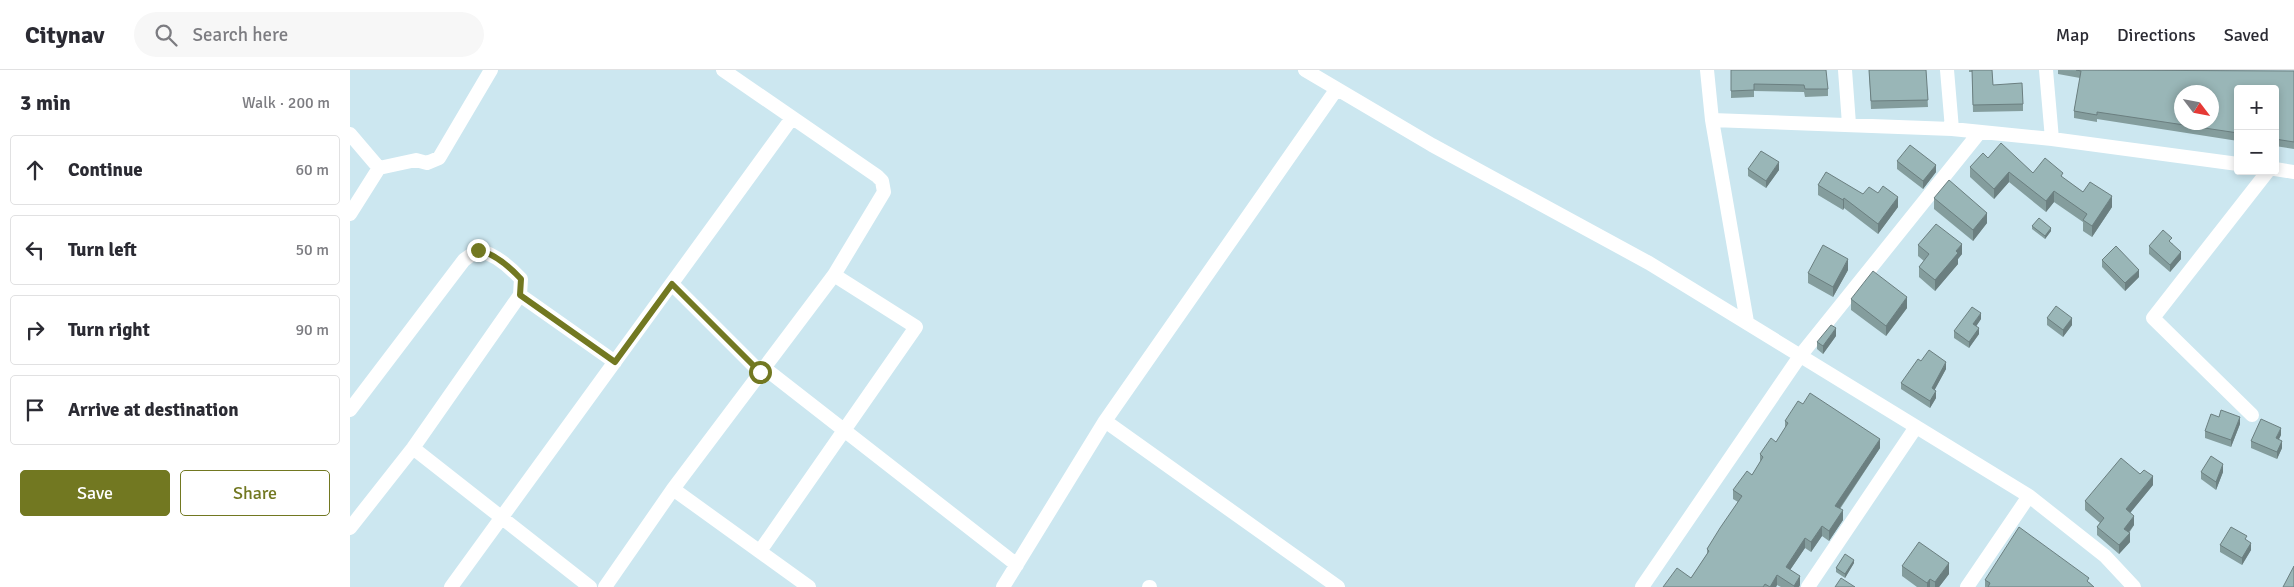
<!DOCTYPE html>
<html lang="en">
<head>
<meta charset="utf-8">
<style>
  body { margin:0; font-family:Signika,sans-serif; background:#f7f7f7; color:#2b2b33 }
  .controls { position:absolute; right:15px; top:15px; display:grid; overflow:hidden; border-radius:5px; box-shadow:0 2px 8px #0003 }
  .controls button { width:45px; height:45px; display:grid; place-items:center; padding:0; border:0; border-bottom:1px solid #e1e1e2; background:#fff; color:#2b2b33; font:25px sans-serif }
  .compass { position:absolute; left:1824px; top:15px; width:45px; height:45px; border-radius:50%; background:#fff; box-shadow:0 2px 8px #0003; rotate:122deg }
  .stop { position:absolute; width:15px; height:15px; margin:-11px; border:4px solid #727821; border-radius:50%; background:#fff }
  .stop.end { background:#727821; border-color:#fff; box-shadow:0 1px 5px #0008 }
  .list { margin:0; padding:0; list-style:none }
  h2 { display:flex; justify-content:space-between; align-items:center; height:65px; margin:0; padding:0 20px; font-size:21px }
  h2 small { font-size:16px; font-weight:400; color:#7c7c81 }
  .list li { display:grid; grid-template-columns:32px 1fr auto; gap:15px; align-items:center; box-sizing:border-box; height:70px; margin:0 10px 10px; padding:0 10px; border:1px solid #e1e1e2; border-radius:5px }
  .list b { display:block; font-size:19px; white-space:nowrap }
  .list em { font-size:16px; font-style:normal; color:#7c7c81 }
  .actions { display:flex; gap:10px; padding:15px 20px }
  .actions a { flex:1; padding:11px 0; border:1px solid #727821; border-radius:5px; text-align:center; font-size:18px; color:#727821 }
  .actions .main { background:#727821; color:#fff }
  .icon { flex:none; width:28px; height:28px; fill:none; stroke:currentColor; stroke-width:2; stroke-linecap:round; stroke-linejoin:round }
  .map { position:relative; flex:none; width:1944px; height:517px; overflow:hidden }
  header { display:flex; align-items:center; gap:30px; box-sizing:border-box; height:70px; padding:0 25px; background:#fff; border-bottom:1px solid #e1e1e2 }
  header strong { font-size:24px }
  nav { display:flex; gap:28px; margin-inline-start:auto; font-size:18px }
  .search { width:350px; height:45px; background:#f7f7f7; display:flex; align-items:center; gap:12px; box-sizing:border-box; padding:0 18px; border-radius:28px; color:#7c7c81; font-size:19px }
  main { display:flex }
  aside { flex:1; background:#fff }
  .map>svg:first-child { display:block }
</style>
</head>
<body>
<header>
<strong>Citynav</strong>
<div class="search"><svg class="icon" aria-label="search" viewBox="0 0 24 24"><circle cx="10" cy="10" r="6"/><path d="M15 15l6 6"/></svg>Search here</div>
<nav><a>Map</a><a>Directions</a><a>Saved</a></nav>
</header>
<main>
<aside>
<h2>3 min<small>Walk · 200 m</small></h2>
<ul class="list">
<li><svg class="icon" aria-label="ahead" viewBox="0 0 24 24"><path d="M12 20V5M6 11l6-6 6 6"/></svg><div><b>Continue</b></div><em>60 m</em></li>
<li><svg class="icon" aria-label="left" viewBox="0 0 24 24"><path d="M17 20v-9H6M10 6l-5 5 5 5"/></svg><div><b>Turn left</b></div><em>50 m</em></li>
<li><svg class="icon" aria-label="right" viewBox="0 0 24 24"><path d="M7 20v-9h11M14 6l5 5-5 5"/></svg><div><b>Turn right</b></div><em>90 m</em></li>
<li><svg class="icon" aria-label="arrive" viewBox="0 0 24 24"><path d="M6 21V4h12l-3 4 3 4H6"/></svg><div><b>Arrive at destination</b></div></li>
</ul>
<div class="actions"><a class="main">Save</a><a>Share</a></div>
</aside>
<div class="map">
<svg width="1944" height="517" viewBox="0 0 1944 517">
  <rect width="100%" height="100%" fill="#cce7f0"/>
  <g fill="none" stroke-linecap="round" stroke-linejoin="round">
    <path stroke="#fff" stroke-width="14" d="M955,0l127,75 217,118 380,233 76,60 29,31
      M1357,0l5,50 35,202
      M1495,0l4,54
      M1597,0l5,59
      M1696,0l6,69
      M1362,50l240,9 100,10 186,25
      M0,64l29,34
      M1925,99l19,3
      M0,144l29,-46 37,-8 11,3 12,-5 52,-88
      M322,214l88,88
      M170,225l95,67
      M413,297l254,198
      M0,340l114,-150 14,-10c17,4 31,16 43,29l-1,16 -107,153 -63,80
      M1902,345l-99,-97 115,-147
      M755,351l233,166
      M63,378l177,139
      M323,419l136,98
      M410,481l156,-224 -82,-52
      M101,517l341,-469
      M255,517l68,-98 161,-214 50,-83 -2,-11 -5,-5 -154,-106
      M653,517l102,-166 231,-331
      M799,517h1
      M1292,517l158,-231 179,-223
      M1458,517l108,-160
      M1617,517l62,-91"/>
  </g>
  <path fill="#849d9d" d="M1381,0l97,19v7l-23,1 -1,-5 -50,-1v6l-23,1z
    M1519,0h57l2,37 -57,2z
    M1619,0h31h-8l1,15 30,19v7l-50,1 -1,-40h-3z
    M1708,0l236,1v78l-19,-3v-57h-37v52l-141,-22v3l-23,-4v-7l6,-33 -22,-4z
    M1638,88l45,15 30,5 20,14 29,15 -20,30 -9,-6v-9l-29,-20 -8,10 -37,-30 -15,17 -24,-22v-10z
    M1547,91l39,11 -13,17 -26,-20z
    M1398,99l31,1 -13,18 -18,-12z
    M1468,115l45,9 15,-1 20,14 -20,27 -34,-26 -1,2 -25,-15z
    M1584,128l53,25 -14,18 -39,-32z
    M1682,156l19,5 -6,8 -13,-10z
    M1822,173l9,16 -11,13 -21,-18v-8z
    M1568,175l44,9 -4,5v5l-23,27 -16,-14v-10l5,-6 -6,-5z
    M1752,190l37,17 -14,14 -23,-24z
    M1498,200l-15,27 -25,-14v-10z
    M1501,229l56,9 -21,28 -35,-26z
    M1697,248l25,7 -9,12 -16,-12z
    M1631,249l-5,7 3,8 -10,14 -15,-10v-7z
    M1486,266l-13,18 -6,-5v-7z
    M1571,291l25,8 -12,21 2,8 -6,10 -29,-19v-6z
    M1453,334l77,44 -40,61 3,11 -14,21 -7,-5 -11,16 -6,-4 -15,22 10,15 -1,2h-18l-4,-2 -1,2h-113l28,-9 16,-24v-5l31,-47 -5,-3v-9l19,-15 8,-13v-8l16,-12 9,-13v-8z
    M1890,354l-9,23 -26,-9v-7z
    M1931,365l-2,4 3,9 -5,11 -26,-11v-7z
    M1851,402h22l-7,18 -15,-11z
    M1803,415l-23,28 4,12 -5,8 1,9 -11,12 -22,-19v-8l3,-4 -15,-13v-9z
    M1897,471l4,9 -9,15 -22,-13v-7z
    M1504,493l-9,15 -9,-6v-4z
    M1552,496l47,8 -10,13h-22l-15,-11z
    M1635,510l104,2 5,5h-109z"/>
  <path fill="#6b7f80" d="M1429,92v8l-13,18v-7z
    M1586,95v7l-13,17v-8z
    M1659,102v10l-15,17v-10z
    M1704,121v11l-8,10v-11z
    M1762,126v11l-20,30v-11z
    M1548,127v10l-20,27v-10z
    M1494,128v10l-1,2v-10z
    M1637,143v10l-14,18v-11z
    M1701,158v3l-6,8v-3z
    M1612,174v10l-4,5v5l-23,27v-11l21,-29z
    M1831,182v7l-11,13v-7z
    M1498,189v11l-15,27v-10z
    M1789,200v7l-14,14v-8z
    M1557,227v11l-21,28v-10z
    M1631,243v6l-8,12v-7z
    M1722,248v7l-9,12v-7z
    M1486,258v8l-13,18v-8z
    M1629,258v6l-10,14v-6z
    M1596,292v7l-14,26v-7z
    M1586,321v7l-6,10v-7z
    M1890,347v7l-9,23v-7z
    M1931,358v7l-5,10v-7z
    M1530,369v9l-45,67v-9z
    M1932,371v7l-5,11v-7z
    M1873,394v8l-7,18v-8z
    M1803,406v9l-27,33v-9z
    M1493,440v10l-14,21v-10z
    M1784,446v9l-10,13v-9z
    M1472,456v10l-11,16v-10z
    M1780,463v9l-11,12v-9z
    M1455,468v10l-19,28v-9z
    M1901,473v7l-9,15v-7z
    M1504,490v3l-9,15v-4z
    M1599,493v11l-10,13h-4v-5z
    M1427,505v10l-1,2h-6z
    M1450,506v9l-1,2h-5v-1z
    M1580,509v8h-3v-4z"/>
  <path fill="#99b6b7" stroke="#6b7f80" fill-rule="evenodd" d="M1381,0h95l2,19h-23l-1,-4 -50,-1v6l-23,1z
    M1519,0h57l2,30 -57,1z
    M1622,0h20l1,15 29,-2 1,21 -50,1z
    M1726,0l218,1v71l-19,-3v-50h-37v44l-141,-21v3l-23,-4 7,-40zM1832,22h30v30h-30z
    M1651,73l32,30 12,-15 18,15 -2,3 22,16 7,-10 22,14 -20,30 -9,-6 4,-6 -33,-23 -8,10 -37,-29 -15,17 -24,-22 13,-14 5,5z
    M1560,75l26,20 -13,16 -26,-20z
    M1411,81l18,11 -13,19 -18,-12z
    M1476,102l37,22 6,-7 9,6 5,-7 15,11 -20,27 -34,-26 -1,2 -25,-15z
    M1599,110l38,33 -14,17 -39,-32z
    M1689,148l12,10 -6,8 -13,-10z
    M1586,154l26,20 -6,7 2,2 -23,27 -16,-13 10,-13 -11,-9z
    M1813,160l9,8 -3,3 12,11 -11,13 -21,-19z
    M1473,175l25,14 -15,28 -25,-14z
    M1766,176l23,24 -14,13 -23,-23z
    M1523,201l34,26 -21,29 -35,-27z
    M1706,236l16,12 -9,12 -16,-12z
    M1622,237l9,6 -8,11 6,4 -10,14 -15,-11z
    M1481,255l5,3 -13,18 -6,-4z
    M1579,280l17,12 -14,26 4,3 -6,10 -29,-18 17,-24 3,2z
    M1460,323l70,46 -45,67 8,4 -14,21 -7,-5 -11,16 -6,-4 -19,29 14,9 -6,10 -17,-11 -7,12 -5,-3 -2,3h-100l14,-19 14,10 18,-27 -2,-2 13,-21 22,-32 -9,-6 14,-19 5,4 11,-18 -3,-3 11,-16 5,4 12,-19 -3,-2 13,-20 5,3z
    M1871,340l19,7 -9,23 -26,-9 6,-17 8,3z
    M1911,349l20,9 -5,10 6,3 -5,11 -26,-11z
    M1861,386l12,8 -7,18 -15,-10z
    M1771,388l19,16 4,-4 9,6 -27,33 8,7 -10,13 6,4 -11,12 -22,-18 7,-9 -19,-17z
    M1669,457l70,51 -2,3 7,6h-106l2,-4 -5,-3z
    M1881,457l16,9 -2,3 6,4 -9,15 -22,-13z
    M1569,472l30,21 -14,19 -5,-3 -3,4 -25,-17z
    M1495,484l9,6 -9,14 -9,-6z
    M1944,496v21h-11z
    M1491,508l14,9h-20z"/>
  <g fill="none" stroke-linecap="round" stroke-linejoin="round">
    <path stroke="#727821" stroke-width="6" d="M128,180c17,4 31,16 43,29l-1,16 95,67 57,-78 88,88"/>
  </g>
</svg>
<div class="controls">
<button>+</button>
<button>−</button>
</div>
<svg class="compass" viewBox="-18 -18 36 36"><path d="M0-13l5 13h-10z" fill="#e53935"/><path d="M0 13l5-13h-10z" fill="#7c7c81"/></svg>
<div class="stop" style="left:410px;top:302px"></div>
<div class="stop end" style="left:128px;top:180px"></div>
</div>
</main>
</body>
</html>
